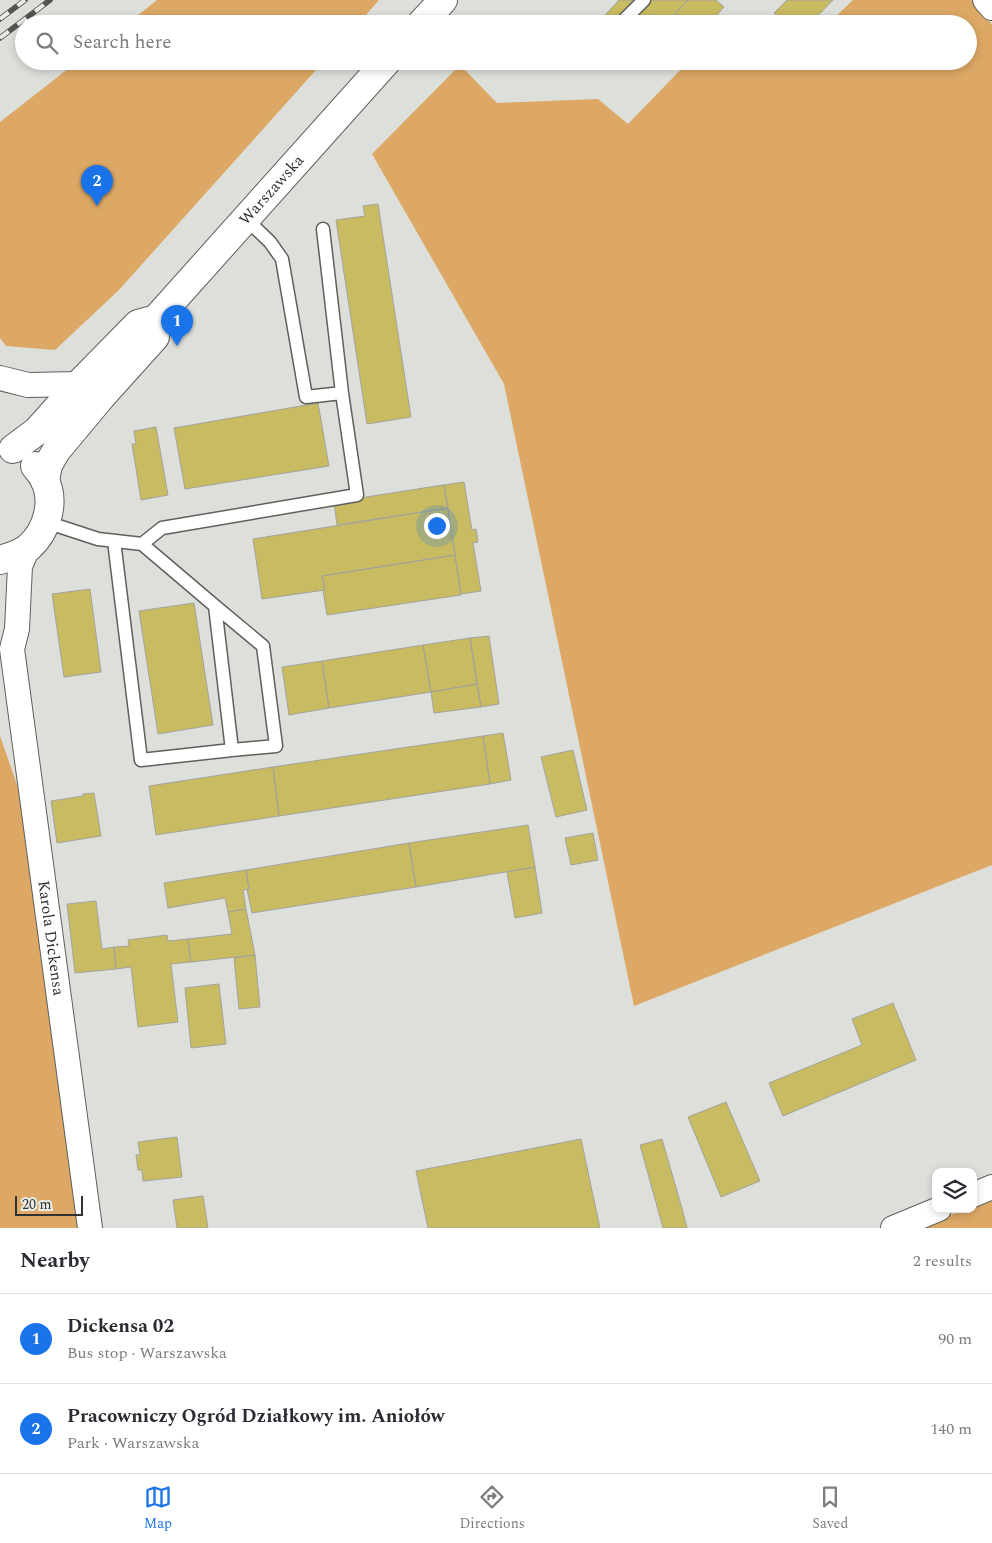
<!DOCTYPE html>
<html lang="en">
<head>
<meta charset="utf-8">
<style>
  body { margin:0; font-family:Spectral,serif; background:#f7f7f7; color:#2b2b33 }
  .controls { position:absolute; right:15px; bottom:15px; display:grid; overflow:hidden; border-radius:10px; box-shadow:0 2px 8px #0003 }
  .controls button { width:45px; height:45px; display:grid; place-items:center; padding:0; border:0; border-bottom:1px solid #e1e1e2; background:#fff; color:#2b2b33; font:25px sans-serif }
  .scale { position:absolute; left:15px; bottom:12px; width:68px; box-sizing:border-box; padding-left:5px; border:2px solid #313330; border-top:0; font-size:14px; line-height:18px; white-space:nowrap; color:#313330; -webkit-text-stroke:4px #eaede7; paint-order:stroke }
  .you { position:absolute; left:436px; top:525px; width:18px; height:18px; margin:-12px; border:4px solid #fff; border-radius:50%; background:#1a73e8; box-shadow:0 0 0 8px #1a73e833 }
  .badge { display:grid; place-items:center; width:32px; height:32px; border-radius:50%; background:#1a73e8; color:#fff; font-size:16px; font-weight:700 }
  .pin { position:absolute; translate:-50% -41px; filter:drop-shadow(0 1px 2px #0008) }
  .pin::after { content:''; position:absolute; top:26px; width:18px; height:15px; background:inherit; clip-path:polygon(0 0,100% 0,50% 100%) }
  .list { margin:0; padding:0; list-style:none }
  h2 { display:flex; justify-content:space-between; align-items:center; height:65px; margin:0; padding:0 20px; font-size:21px }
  h2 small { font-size:16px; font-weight:400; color:#7c7c81 }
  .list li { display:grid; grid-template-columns:32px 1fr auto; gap:15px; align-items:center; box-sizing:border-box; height:90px; padding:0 20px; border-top:1px solid #e1e1e2 }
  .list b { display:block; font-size:19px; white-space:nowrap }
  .list p { margin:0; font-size:16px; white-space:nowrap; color:#7c7c81 }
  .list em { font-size:16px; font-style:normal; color:#7c7c81 }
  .icon { flex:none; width:28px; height:28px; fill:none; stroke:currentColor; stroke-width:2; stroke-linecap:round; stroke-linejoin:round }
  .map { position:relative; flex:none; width:992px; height:1228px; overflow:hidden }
  .search { position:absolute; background:#fff; box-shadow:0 2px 8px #0003; left:15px; right:15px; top:15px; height:55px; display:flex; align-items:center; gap:12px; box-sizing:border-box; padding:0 18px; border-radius:28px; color:#7c7c81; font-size:19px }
  .sheet { height:245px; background:#fff }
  nav { display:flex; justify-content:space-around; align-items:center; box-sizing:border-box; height:70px; border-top:1px solid #e1e1e2; background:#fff; font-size:14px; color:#7c7c81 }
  nav a { display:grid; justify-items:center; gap:2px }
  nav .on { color:#1a73e8 }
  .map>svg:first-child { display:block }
</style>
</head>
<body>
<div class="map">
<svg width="992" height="1228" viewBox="0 0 992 1228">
  <rect width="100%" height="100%" fill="#dde0da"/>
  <path fill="#dda865" d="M157,0h222l-21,24h-231z
    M853,0h120l8,8 11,17v840l-358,141 -130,-622 -132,-230 88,-89 37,38 101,-4 30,25 61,-63h279v-37h-140z
    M78,61h246l-205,229 -64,60 -49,-4 -6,-8v-216z
    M0,736l22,63 58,429h-80z
    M992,1197v31h-73l46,-19h8v-3z"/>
  <path fill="#c9bb61" stroke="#a3a39d" d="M619,0h69l-23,24h-2l-10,-10 -9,10h-47z
    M688,0h28l8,7 -15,17h-44z
    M787,0h46l-23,24h-24l-12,-11z
    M378,204l33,213 -44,7 -31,-204 29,-4 -2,-10z
    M318,403l11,63 -144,23 -11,-61z
    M156,427l12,68 -27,5 -9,-56h4l-2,-13z
    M464,482l8,48 4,-1 2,13 -5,1 8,48 -20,3 -17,-109z
    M443,485h1l4,23 -111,17 -3,-23z
    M448,508l7,47 -133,21 3,14 -63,9 -9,-60z
    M455,555l6,40 -134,20 -4,-25h2l-3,-14z
    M90,589l11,83 -37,5 -12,-83z
    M194,603l19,122 -55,9 -19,-123z
    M489,636l10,68 -18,3 -11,-69z
    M470,638l7,46 -46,8 -8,-47z
    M423,645l8,47 -102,16 -7,-47z
    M322,661l7,47 -40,7 -7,-48z
    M477,684l4,23 -47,6 -3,-21z
    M503,733l8,47 -21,4 -7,-48z
    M483,736l7,48 -211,32 -6,-49z
    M573,750l14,60 -31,7 -15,-60z
    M273,767l6,49 -123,19 -7,-49z
    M94,793l7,43 -44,7 -6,-42 32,-5v-2z
    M528,825l7,42 -119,20 -7,-44z
    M593,833l5,27 -27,5 -6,-27z
    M409,843l7,44 -164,26 -5,-24h2l-3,-19z
    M535,867l7,46 -27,5 -8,-46z
    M246,870l3,19 -6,1 3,19 -18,3 -3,-14 -57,10 -4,-25z
    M96,901l6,48 12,-2 2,22 -41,4 -8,-69z
    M246,909l9,46 -64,7 -3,-23 44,-5 -4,-22z
    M167,935l1,6 20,-2 3,23 -20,2 7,58 -40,5 -7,-60 -15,2 -2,-22 15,-1 -1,-6z
    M255,955l5,52 -21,2 -5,-51z
    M219,984l7,60 -35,4 -6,-60z
    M893,1003l23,57 -133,56 -14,-33 93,-38 -10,-26z
    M726,1102l34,79 -39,16 -33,-80z
    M177,1137l5,40 -39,4 -1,-11h-4l-2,-15h4l-2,-13z
    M581,1139l19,89h-172l-12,-57z
    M662,1139l21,73 4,16h-24l-23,-83z
    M203,1196l5,32h-31l-4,-28z"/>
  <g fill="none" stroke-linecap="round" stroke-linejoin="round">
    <defs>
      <path id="service" d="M620,24l24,-24
        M323,229l19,164
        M46,522l52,17 44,5 73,62 17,144 -91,10 -27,-219
        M142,544l20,-16 195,-33 -15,-102 -36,4 -24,-138 -12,-17 -24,-23
        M215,606l48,40 13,100 -44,4"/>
      <g id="minor">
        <path d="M985,0l7,8"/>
        <path d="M0,378l28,7 51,-1"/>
        <path id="s1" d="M28,548l-8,18 -3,63 -5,20 78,579"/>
        <path d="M973,1195l19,-8"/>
        <path d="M893,1228l46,-19"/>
      </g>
      <g id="primary">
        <path d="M421,24l22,-24"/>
        <path id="s2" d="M13,449l24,-18 42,-47 59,-60 18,-5 231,-258"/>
        <path d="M45,480l3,-15 8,-14 45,-54 54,-60 1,-18"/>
        <path d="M0,560c10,-3 21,-6 29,-13 18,-16 27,-46 15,-68 -2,-5 -6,-9 -9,-13"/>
      </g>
    </defs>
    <use href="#service" stroke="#5d605b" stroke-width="15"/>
    <use href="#minor" stroke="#5d605b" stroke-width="26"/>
    <use href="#primary" stroke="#5d605b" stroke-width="30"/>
    <use href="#service" stroke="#fff" stroke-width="12"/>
    <use href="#minor" stroke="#fff" stroke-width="24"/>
    <use href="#primary" stroke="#fff" stroke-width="28"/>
    <defs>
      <path id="rail" d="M0,19l25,-19
        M0,38l50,-38"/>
    </defs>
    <use href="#rail" stroke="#535551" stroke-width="5.5"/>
    <use href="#rail" stroke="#eaede7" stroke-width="4" stroke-dasharray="11" stroke-linecap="butt"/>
  </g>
  <g text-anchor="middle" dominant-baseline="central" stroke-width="5" stroke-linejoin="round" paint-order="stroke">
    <g font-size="16" fill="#313330" stroke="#eaede7">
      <text stroke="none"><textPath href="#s2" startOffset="369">Warszawska</textPath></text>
      <text stroke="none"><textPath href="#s1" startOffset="395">Karola Dickensa</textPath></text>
    </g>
  </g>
</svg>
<div class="controls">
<button><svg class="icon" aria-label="layers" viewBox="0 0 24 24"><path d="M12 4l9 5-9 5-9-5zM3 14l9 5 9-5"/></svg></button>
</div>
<div class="scale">20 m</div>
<div class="you"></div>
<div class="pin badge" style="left:177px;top:346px">1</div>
<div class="pin badge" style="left:97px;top:206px">2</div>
<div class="search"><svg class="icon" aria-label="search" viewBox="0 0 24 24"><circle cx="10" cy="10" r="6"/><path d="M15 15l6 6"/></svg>Search here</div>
</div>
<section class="sheet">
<h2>Nearby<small>2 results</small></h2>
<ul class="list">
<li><span class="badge">1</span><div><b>Dickensa 02</b><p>Bus stop · Warszawska</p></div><em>90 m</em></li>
<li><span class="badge">2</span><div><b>Pracowniczy Ogród Działkowy im. Aniołów</b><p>Park · Warszawska</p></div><em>140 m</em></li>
</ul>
</section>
<nav>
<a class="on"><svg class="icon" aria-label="map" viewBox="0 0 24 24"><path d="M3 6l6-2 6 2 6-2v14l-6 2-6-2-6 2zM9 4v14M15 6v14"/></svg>Map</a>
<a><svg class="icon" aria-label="directions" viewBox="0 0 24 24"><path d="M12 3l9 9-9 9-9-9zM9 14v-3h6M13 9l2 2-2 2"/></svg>Directions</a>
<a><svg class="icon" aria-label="saved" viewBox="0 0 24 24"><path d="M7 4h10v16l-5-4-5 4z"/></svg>Saved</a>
</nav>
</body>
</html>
